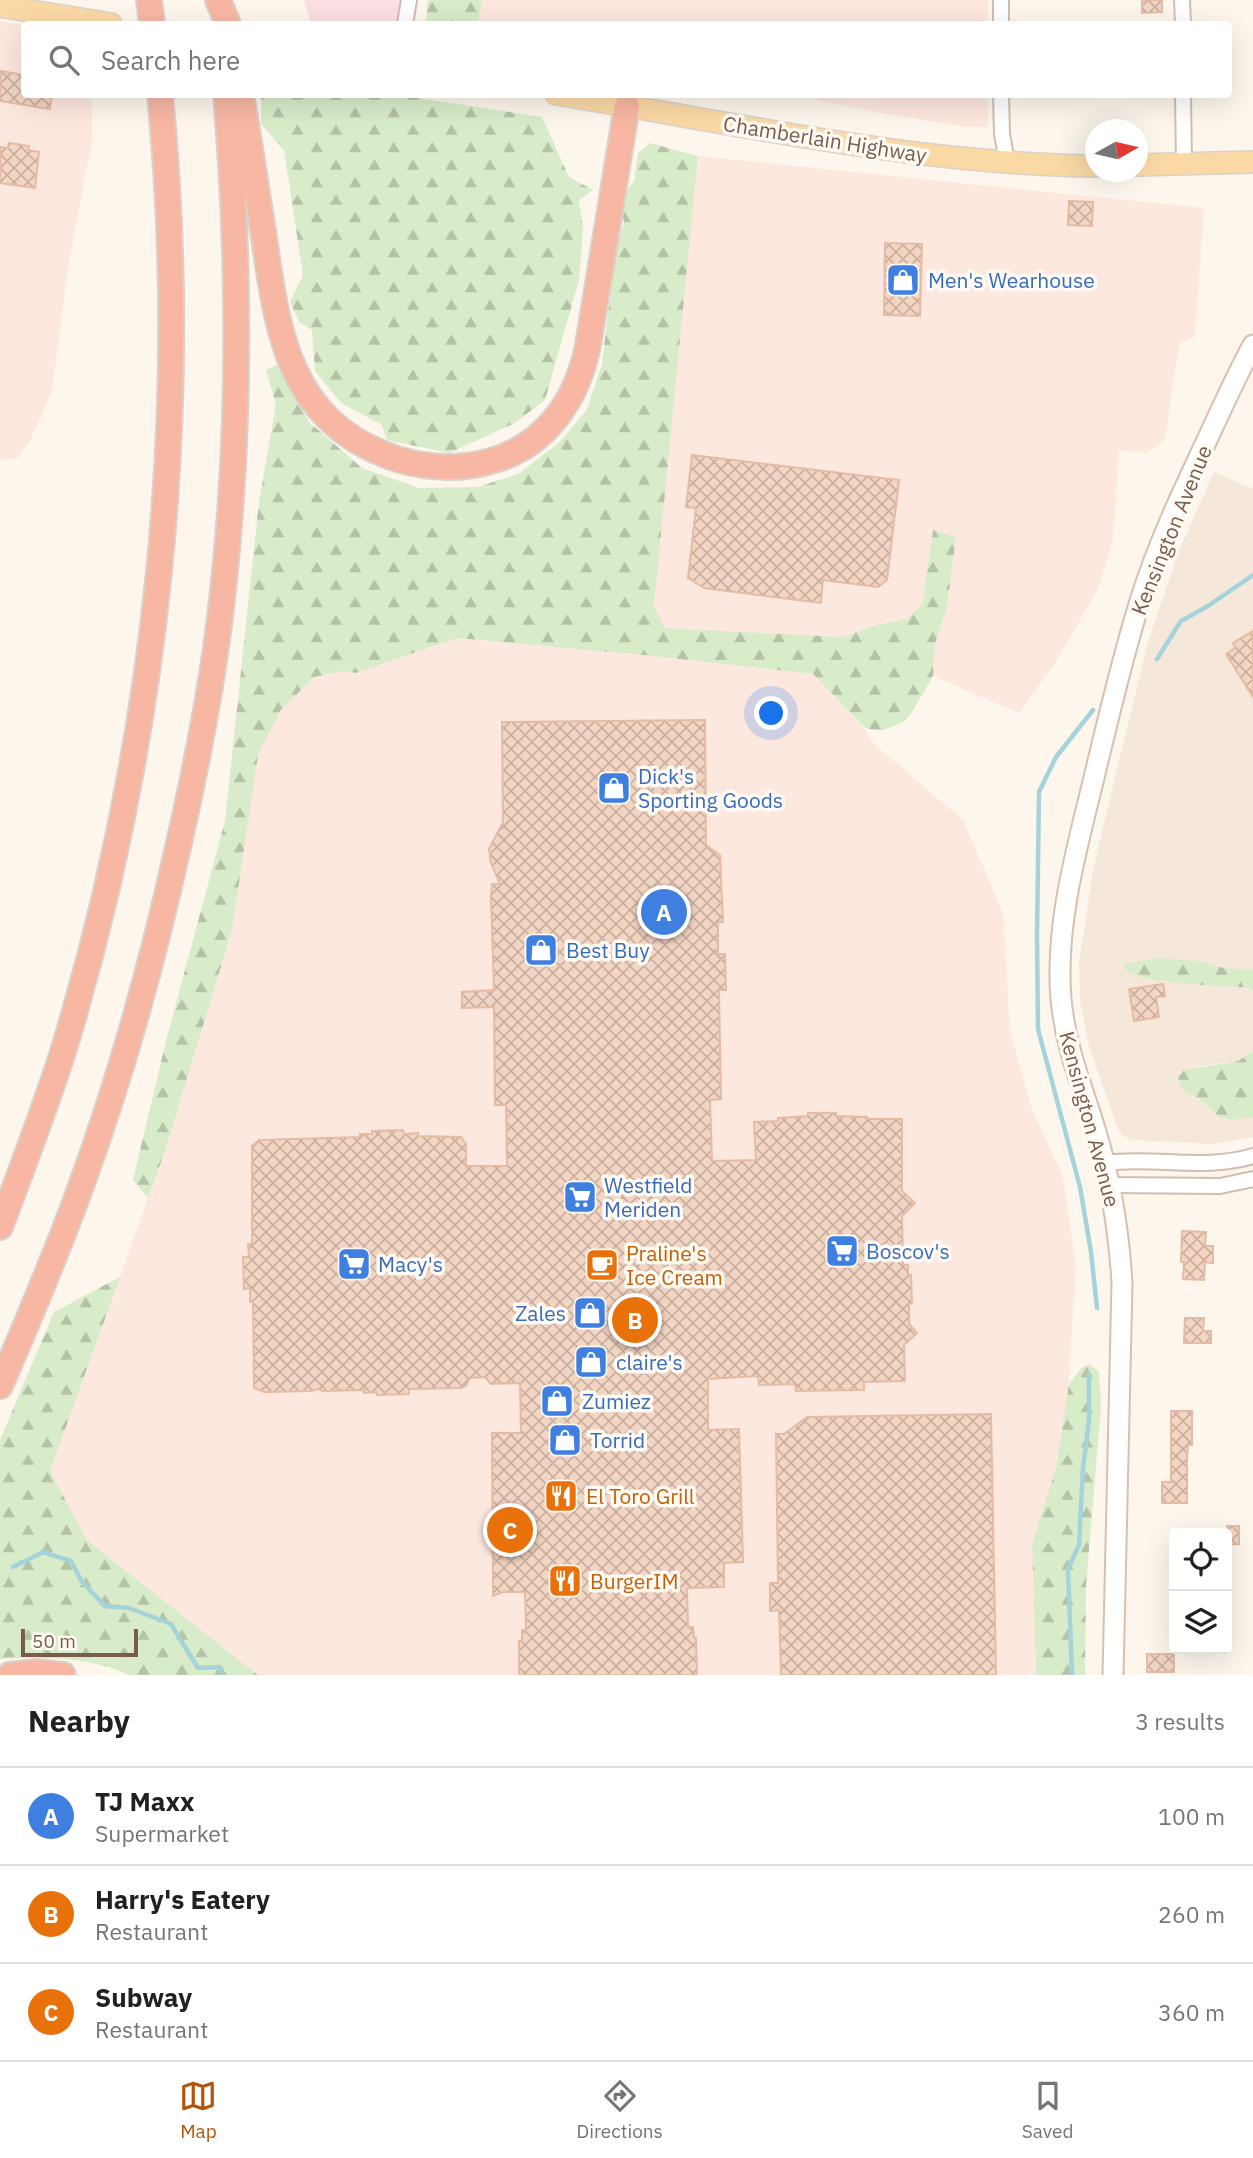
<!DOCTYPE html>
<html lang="en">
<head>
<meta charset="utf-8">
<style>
  body { margin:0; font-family:"IBM Plex Sans",sans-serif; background:#f6f6f6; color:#202124 }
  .controls { position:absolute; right:21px; bottom:21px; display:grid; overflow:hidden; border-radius:7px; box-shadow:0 7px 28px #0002 }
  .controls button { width:63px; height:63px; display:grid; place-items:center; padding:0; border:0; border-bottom:2px solid #e0e0e0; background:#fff; color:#202124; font:35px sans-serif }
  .compass { position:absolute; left:1085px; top:119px; width:63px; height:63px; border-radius:50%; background:#fff; box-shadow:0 7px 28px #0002; rotate:82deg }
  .scale { position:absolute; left:21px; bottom:18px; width:117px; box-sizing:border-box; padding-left:7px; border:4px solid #7a5c4d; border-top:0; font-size:19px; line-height:24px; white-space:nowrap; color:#7a5c4d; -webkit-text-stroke:5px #fffaf3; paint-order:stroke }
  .you { position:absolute; left:772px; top:714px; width:24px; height:24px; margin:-18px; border:5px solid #fff; border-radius:50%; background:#1a73e8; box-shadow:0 0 0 10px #1a73e833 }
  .badge { display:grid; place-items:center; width:46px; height:46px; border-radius:50%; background:#b45309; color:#fff; font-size:23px; font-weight:700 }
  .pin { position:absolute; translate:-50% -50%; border:4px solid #fff; box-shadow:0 2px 7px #0006 }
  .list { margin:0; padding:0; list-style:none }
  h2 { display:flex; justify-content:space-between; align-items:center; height:91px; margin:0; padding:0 28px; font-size:30px }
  h2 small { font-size:23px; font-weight:400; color:#757577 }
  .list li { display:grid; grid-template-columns:46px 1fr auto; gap:21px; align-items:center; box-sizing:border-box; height:98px; padding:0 28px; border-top:2px solid #e0e0e0 }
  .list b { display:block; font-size:26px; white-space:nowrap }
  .list p { margin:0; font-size:23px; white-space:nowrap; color:#757577 }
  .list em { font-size:23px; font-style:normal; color:#757577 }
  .icon { flex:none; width:38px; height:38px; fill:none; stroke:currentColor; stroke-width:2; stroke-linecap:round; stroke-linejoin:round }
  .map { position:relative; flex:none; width:1253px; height:1675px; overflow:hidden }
  .search { position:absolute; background:#fff; box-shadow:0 7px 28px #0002; left:21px; right:21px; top:21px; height:77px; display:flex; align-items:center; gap:18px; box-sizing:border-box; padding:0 24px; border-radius:7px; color:#757577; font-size:26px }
  .sheet { height:385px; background:#fff }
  nav { display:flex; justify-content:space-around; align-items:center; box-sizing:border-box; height:98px; border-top:2px solid #e0e0e0; background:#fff; font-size:19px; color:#757577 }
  nav a { display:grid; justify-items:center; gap:4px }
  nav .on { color:#b45309 }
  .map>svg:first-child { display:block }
</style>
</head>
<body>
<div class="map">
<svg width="1253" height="1675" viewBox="0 0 1253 1675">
  <defs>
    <pattern id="forest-firs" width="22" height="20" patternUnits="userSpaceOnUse" patternTransform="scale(1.75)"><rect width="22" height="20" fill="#d8ecc9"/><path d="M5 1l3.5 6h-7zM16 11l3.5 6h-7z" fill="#b4c2a5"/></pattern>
    <pattern id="building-cross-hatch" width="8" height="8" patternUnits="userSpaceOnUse" patternTransform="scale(1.75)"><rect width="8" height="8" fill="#f3d5c3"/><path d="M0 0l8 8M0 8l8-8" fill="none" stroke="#cab0a1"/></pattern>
  </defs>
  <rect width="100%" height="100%" fill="#fdf6ec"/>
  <path fill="#f5e8da" d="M1214,472l39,17v481l-29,-2 -23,-7 -45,-3 -34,6 6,8 21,7 99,8 5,4v60l-15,10 -43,6 -2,30 10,5 7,8 21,10 22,-3v20l-40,7 -80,-4 -10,-4 -5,-7 -29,-83 -9,-45 -1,-39 15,-97 53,-220 30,-89z"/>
  <path fill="#fde8e0" d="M482,0h506v24h-510z
    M0,21l24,4v69l68,1v45l-24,126 -16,125 -20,46 -14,21 -18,3z
    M805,95h183v32h-21l-92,-15 -54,-11z
    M698,156l506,52 -9,128 -16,8 -14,96 -19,13 -27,-3 -6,89 -15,50 -43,74 -36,50 -86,-37 2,-32 12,-37 9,-70 -23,-7 -11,75 -15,14 -34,7 -31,11 -178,-9 -10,-22z
    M457,638l186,17 170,19 49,51 11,18 90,77 40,93 7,117 22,80 30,64 14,91 -9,139 -11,64 -24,75 4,132h-778l-171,-135 -37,-69 116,-323 66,-218 26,-175 22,-44 34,-34 30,-6 12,2z"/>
  <path fill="#fbdfe3" d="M304,0h109l-5,24h-97z"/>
  <path fill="url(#forest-firs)" d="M428,0h54l-4,24h-52z
    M261,95h137l144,22 27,60 24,13 -14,10 4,29 -4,51 -34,120 -32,24 -64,29 -62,-13 -5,-15 -41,-22 -26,-32 -3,-41 -13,-8 -9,-20 13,-27 -19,-125 -23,-26z
    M650,143l48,13 -44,450 11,22 178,9 30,-11 34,-7 15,-14 11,-75 23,7 -9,70 -12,37 -2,32 -22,38 -8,8 -19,8 -16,-1 -6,-4 -49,-51 -170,-19 -186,-17 -101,35 -12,-2 -30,6 -34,34 -22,44 -26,175 -66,218 -18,50 -15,-18 33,-139 59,-220 34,-319 17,-98 -10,-34 11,-5 33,58 52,45 57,20 59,-1 40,-13 42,-32 27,-33 15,-45 14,-120 8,-21 -4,-23 14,-19 4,-28z
    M1156,958l45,3 23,7 29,2v21l-5,-4c-21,0 -105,-4 -120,-15 -1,0 -5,-7 -6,-8z
    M1253,1051v66l-22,3 -12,-3 -16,-15 -21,-13 -4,-11 6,-8 54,-9z
    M120,1277l-70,194 37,69 171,135h-129c-36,-18 -90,-19 -129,-16v-219l54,-128z
    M1089,1364l10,8 2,34 -15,179 -1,90h-49l-4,-132 24,-75 13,-84 12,-16z"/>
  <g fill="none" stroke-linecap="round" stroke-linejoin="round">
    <path stroke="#a5d3da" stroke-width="4.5" d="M1157,659l24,-38 27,-15 45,-31
      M1093,710l-37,47 -17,35 -2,143 1,94 42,158 11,65 6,56
      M13,1567l30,-15 28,9 11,21 23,24 24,2 42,16 27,44 21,-1 3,8
      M1072,1675l-4,-106 11,-24 4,-77 6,-48v-45"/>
  </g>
  <path fill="url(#building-cross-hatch)" stroke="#e6bba3" stroke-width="2" d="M1142,0h20v12l-20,1z
    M1,71l23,4v19h28l-2,15 -50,-8z
    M9,143l20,3 -1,4 11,2 -4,36 -35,-5v-36l8,1z
    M1069,201l24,1 -1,24 -24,-1z
    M885,243l37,1 -2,72 -36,-1z
    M692,455l207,25 -12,100 -9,7 -55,-7 -2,23 -117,-15 -16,-10 8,-70 -10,-1z
    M1253,631v66l-27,-43 9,-6 -2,-5z
    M705,720l1,125 14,10 3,67h-5v32h7l1,36h-7l2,109 -11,1 2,61 44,-1 -2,-38 24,-1v-3l30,-2v-3h28v3l31,1v2h35v72l13,12 -13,13 1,49h5v10h3l1,28 -3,1v20l8,9 -13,12 1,36 -41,1v8l-68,1 -1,-7 -36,1 -1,-9 -50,3v51l31,-1 4,133 -19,1v24l-37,1 1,39h5l1,11h2l1,37h-178v-34h3v-11h4l-1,-38h-22l-10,4 -1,-152v-11h29l-1,-50 -29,1 -6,-7 -15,1 -4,8 -5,2 -52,1v5l-32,1 -1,-3 -12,1v-3l-41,1 -5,-2 -7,2 -47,1 -10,-4 -1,-86h-3v-14l-6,1 -1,-32h6l-1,-13h4v-98l7,-6 101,-3v-3h12v-3l31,-1 1,4 14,-1v3l43,1 5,7v22h41l-1,-61h-11l-1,-98 -32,1v-16l32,-2 -3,-93 1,-13h8l-9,-21 -2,-14 14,-27 -1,-100z
    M1163,984l2,12 -9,1 3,20 -25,4 -5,-32z
    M1182,1231l24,1 -1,14h8v17l-8,-1 -1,18 -21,-1 1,-17h-3z
    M1185,1318h19l-1,13h8v12h-27z
    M1171,1411h21v34h-4l-1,14v44h-25v-21h9z
    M991,1414l5,261h-215l-2,-65 -9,1v-28h8l-2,-149h8l23,-17z
    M1227,1526h12v18l-12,1z
    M1147,1654h27v18h-27z"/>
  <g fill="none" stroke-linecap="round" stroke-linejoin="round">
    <defs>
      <path id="street" d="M1001,0v24
        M1182,0l1,24
        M405,24l4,-24
        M1001,94l1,40 5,28
        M1183,94l1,70
        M1104,1163c50,-7 100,8 149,-7
        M1110,1185l110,1 33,-7"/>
      <path id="secondary" d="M1113,1675l9,-392c-3,-52 -11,-101 -26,-151 -14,-47 -30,-82 -35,-133 -6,-71 14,-144 31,-213 15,-62 29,-124 48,-185 17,-55 42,-108 67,-161 15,-32 29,-64 46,-95"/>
      <path id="primary" d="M0,6l111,18
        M556,94c179,29 357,70 540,72
        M1138,165l115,-3"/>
      <path id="highway" d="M149,0l3,24
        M218,0l10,24
        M241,94c8,46 15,92 22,137 14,94 22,185 123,224 32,13 72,16 105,6 55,-15 87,-63 97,-116l39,-239
        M0,1227c22,-58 44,-116 63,-175 94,-309 128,-636 97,-958
        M0,1386c28,-65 56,-131 80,-197 40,-109 71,-221 96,-333 17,-74 32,-148 42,-223 23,-179 23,-359 8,-539
        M10,1675l27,-3 26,3"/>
    </defs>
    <use href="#street" stroke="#d1beb0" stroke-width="18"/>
    <use href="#secondary" stroke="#d6c0b0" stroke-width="23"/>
    <use href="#primary" stroke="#dad1cd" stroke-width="24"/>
    <use href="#highway" stroke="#dad1cd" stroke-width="28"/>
    <use href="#street" stroke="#fff" stroke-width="14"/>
    <use href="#secondary" stroke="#fff" stroke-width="19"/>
    <use href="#primary" stroke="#fbd9a5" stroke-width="21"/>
    <use href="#highway" stroke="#f7b7a3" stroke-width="24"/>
  </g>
  <defs>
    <symbol id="shop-square" viewBox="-11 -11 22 22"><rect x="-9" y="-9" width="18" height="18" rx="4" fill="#3f7fe0" stroke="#fffaf3"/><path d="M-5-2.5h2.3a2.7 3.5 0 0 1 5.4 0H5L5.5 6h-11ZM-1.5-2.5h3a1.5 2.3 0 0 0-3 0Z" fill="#fff"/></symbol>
    <symbol id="supermarket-square" viewBox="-11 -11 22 22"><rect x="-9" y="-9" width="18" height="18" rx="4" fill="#3f7fe0" stroke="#fffaf3"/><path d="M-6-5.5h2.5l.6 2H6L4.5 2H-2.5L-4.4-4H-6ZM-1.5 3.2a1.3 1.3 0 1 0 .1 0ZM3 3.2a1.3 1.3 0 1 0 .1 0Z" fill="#fff"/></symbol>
    <symbol id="cafe-square" viewBox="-11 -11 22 22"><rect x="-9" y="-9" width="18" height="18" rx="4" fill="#e8710a" stroke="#fffaf3"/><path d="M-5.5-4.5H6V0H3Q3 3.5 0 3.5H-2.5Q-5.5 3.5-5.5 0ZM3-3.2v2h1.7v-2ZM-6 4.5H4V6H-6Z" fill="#fff"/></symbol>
    <symbol id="restaurant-square" viewBox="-11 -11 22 22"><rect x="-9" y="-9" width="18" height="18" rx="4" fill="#e8710a" stroke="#fffaf3"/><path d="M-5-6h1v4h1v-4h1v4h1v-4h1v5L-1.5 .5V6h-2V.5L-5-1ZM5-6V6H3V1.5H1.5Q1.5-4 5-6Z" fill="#fff"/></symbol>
  </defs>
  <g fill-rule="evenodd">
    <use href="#shop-square" x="884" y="261" width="38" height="38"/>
    <use href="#shop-square" x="595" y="769" width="38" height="38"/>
    <use href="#shop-square" x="522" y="931" width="38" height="38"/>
    <use href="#supermarket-square" x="561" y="1178" width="38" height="38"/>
    <use href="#supermarket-square" x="823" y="1232" width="38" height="38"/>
    <use href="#supermarket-square" x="335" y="1245" width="38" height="38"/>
    <use href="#cafe-square" x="583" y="1246" width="38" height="38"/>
    <use href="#shop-square" x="571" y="1294" width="38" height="38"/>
    <use href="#shop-square" x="572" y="1343" width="38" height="38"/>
    <use href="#shop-square" x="538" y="1382" width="38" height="38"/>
    <use href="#shop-square" x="546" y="1421" width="38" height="38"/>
    <use href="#restaurant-square" x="542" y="1477" width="38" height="38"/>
    <use href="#restaurant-square" x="546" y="1562" width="38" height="38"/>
  </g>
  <g text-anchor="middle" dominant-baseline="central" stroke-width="7" stroke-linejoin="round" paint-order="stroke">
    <g font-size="21" fill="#7a5c4d" stroke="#fffaf3">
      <text transform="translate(825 139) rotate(9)">Chamberlain Highway</text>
      <text transform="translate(1171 530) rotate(-68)">Kensington Avenue</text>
      <text transform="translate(1090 1119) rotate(75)">Kensington Avenue</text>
    </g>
    <g font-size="21" fill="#366cbe" stroke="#fffaf3" text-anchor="start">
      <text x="928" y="280">Men's Wearhouse</text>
      <text x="638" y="776">Dick's<tspan x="638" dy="24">Sporting Goods</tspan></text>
      <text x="566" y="950">Best Buy</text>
      <text x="604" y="1185">Westfield<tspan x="604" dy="24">Meriden</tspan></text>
      <text x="866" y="1251">Boscov's</text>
      <text x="378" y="1264">Macy's</text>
      <text x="566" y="1313" text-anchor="end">Zales</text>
      <text x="616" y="1362">claire's</text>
      <text x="582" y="1401">Zumiez</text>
      <text x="590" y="1440">Torrid</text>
    </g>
    <g font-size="21" fill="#c56008" stroke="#fffaf3" text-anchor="start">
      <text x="626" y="1253">Praline's<tspan x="626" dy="24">Ice Cream</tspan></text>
      <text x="586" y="1496">El Toro Grill</text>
      <text x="590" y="1581">BurgerIM</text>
    </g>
  </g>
</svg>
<div class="controls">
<button><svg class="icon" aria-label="locate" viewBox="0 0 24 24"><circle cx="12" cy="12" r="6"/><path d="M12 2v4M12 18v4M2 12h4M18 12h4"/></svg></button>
<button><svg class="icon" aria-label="layers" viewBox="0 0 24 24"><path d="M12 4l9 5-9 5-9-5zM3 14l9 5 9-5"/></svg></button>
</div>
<svg class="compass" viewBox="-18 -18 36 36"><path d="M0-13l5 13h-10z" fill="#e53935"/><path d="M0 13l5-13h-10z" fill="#757577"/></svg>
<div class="scale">50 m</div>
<div class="you"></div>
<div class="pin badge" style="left:664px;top:912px;background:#3f7fe0">A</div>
<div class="pin badge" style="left:635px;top:1320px;background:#e8710a">B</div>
<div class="pin badge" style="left:510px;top:1530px;background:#e8710a">C</div>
<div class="search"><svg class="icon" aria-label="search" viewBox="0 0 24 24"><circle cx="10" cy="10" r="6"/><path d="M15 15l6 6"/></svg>Search here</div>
</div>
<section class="sheet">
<h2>Nearby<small>3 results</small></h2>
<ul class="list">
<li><span class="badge" style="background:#3f7fe0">A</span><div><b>TJ Maxx</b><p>Supermarket</p></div><em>100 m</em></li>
<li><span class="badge" style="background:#e8710a">B</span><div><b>Harry's Eatery</b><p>Restaurant</p></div><em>260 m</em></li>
<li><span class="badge" style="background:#e8710a">C</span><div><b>Subway</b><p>Restaurant</p></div><em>360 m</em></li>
</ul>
</section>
<nav>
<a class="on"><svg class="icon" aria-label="map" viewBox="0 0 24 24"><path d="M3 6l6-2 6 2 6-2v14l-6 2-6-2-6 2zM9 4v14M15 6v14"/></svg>Map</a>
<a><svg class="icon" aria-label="directions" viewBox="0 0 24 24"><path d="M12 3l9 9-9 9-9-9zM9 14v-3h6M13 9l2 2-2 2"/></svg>Directions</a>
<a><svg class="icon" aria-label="saved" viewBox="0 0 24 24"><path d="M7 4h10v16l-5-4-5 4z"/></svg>Saved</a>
</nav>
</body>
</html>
